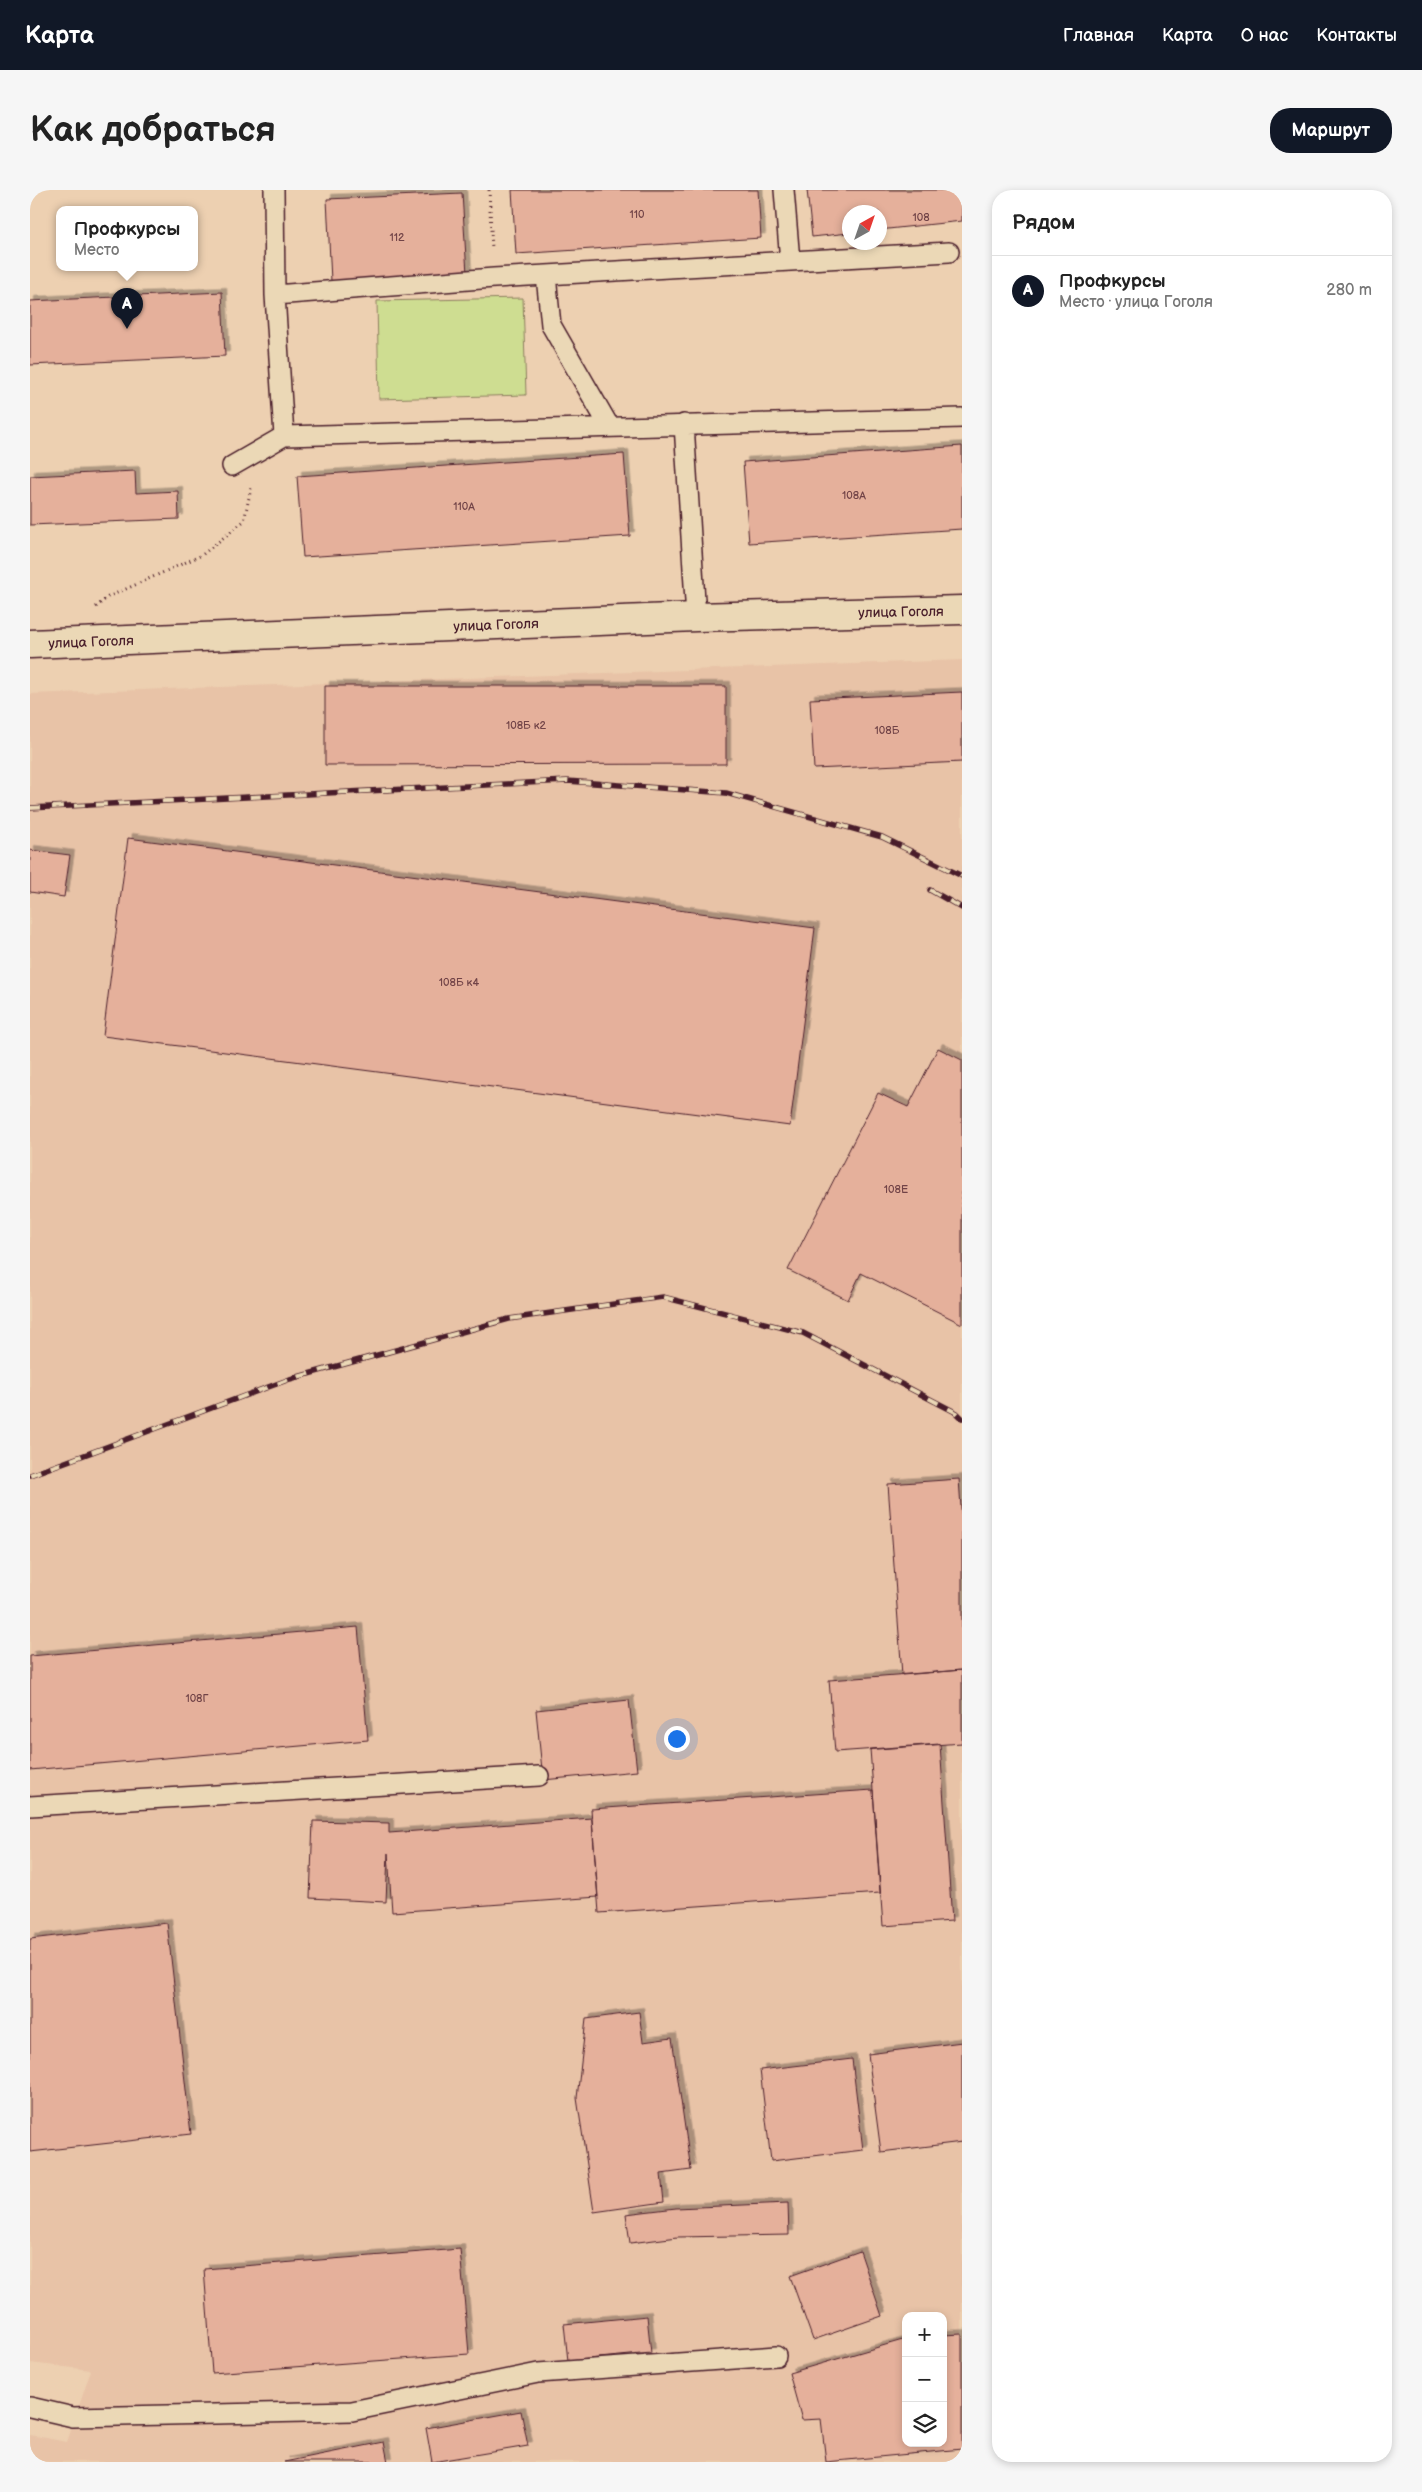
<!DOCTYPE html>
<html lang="ru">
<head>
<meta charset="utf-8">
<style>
  body { margin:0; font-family:"Balsamiq Sans",sans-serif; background:#f6f6f6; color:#222 }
  .controls { position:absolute; right:15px; bottom:15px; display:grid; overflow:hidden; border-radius:10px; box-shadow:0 2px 8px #0003 }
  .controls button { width:45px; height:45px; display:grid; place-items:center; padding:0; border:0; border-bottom:1px solid #e0e0e0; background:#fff; color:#222; font:25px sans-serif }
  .compass { position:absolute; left:812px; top:15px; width:45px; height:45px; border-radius:50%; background:#fff; box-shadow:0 2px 8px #0003; rotate:40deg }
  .you { position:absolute; left:646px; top:1548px; width:18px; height:18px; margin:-12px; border:4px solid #fff; border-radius:50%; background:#1a73e8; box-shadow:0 0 0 8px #1a73e833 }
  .badge { display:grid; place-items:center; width:32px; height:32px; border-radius:50%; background:#111827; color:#fff; font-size:16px; font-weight:700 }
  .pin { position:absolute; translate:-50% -41px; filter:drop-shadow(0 1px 2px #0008) }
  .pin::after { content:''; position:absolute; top:26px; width:18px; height:15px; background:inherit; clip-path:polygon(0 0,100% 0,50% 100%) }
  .popup { position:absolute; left:26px; top:16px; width:142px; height:65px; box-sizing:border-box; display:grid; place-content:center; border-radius:10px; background:#fff; filter:drop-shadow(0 1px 4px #0005); font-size:16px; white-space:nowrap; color:#767676 }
  .popup b { font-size:19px; color:#222 }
  .popup::after { content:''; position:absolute; left:50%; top:100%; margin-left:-10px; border:10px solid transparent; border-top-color:#fff }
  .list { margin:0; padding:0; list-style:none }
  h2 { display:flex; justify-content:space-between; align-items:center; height:65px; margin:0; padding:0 20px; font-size:21px }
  h2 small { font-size:16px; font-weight:400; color:#767676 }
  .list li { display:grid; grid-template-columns:32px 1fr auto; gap:15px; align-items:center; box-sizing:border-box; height:70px; padding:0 20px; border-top:1px solid #e0e0e0 }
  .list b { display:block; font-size:19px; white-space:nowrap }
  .list p { margin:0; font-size:16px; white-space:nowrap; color:#767676 }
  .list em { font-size:16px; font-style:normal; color:#767676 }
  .icon { flex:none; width:28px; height:28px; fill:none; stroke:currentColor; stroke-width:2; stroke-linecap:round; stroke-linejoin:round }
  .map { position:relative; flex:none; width:932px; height:2272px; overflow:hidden; border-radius:20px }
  header { display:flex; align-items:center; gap:30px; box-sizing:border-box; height:70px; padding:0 25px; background:#111827; color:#fff }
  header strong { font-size:24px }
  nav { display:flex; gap:28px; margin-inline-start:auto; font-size:18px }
  .intro { display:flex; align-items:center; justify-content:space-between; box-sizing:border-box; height:120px; padding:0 30px }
  h1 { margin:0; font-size:35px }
  .button { padding:12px 22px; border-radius:20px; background:#111827; color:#fff; font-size:18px; font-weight:700 }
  main { display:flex; gap:30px; padding:0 30px }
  aside { flex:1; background:#fff; border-radius:20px; box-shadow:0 2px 8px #0003 }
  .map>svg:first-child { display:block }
</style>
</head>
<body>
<header>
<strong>Карта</strong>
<nav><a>Главная</a><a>Карта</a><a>О нас</a><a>Контакты</a></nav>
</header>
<div class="intro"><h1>Как добраться</h1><a class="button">Маршрут</a></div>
<main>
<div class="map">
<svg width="932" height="2272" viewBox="0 0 932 2272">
  <defs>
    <filter id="shadow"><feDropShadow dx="4.5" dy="-4.5" stdDeviation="0" flood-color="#0004"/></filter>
  </defs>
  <rect width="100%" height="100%" fill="#edd0b1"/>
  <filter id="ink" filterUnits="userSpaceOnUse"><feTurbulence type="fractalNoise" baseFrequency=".02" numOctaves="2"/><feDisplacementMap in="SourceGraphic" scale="10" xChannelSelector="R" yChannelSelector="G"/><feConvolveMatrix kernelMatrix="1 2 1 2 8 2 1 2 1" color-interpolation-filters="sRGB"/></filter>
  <g filter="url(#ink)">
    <path fill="#e8c3a7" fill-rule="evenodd" d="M932,470v1802h-932v-27l37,7 24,-72 -61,-7v-1669zM876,2126h37v127h-37z"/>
    <path fill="#cedd91" stroke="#8c7e5e" d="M493,108l3,97 -147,4 -2,-98z"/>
    <path fill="#e5b09b" stroke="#4a1f2b" filter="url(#shadow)" d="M482,0h246l3,48 -245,16z
      M777,0h155v31l-83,9v-18h-30v21l-37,4z
      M432,3l5,81 -136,7 -4,-82z
      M192,102l3,64 -195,9v-64z
      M932,256v83l-213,14 -6,-81z
      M594,264l6,82 -327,21 -6,-81z
      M105,281l1,22 42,-2 1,28 -149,6v-49z
      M295,496h401v78l-401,1z
      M932,502v70l-148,7 -4,-70z
      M98,648l687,90 -25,198 -687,-90z
      M0,660l40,5 -6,42 -34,-5z
      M908,858l24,12v264l-101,-51 -13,27 -60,-30 90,-177 30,14z
      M929,1289l3,43v148l-60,5 -14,-191z
      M328,1437l10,113 -338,30v-114z
      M932,1480v73l-127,9 -6,-72z
      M599,1510l8,71 -94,9 -7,-70z
      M910,1554l12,177 -69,5 -13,-177z
      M843,1600l7,103 -281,20 -8,-104z
      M562,1628l6,79 -206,15 -4,-59 -2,49 -76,-4 3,-77 76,2v10z
      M137,1733l24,211 -161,18v-213z
      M609,1822l4,30 29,-4 19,132 -30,4 3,28 -70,10 -17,-114 9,-79z
      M932,1852v100l-81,10 -13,-98z
      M822,1869l11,91 -92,11 -11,-91z
      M758,2013l1,32 -111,2 -48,6 -4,-29 50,-6z
      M430,2059l9,105 -257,19 -8,-104z
      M830,2061l22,65 -69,24 -23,-64z
      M617,2126l4,37 -83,8 -4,-37z
      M932,2144v115l-136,13 -5,-43 -19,1 -13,-47 117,-34v104h37v-108z
      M491,2221l7,35 -96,16 -6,-34z
      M354,2252l4,20h-104z"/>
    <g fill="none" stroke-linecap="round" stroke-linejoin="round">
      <defs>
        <path id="lane" d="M754,0l6,71
          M516,86l5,49 58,101
          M245,105l219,-17 455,-26
          M654,234l12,193
          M254,246l678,-18
          M202,276l52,-30 -9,-141 -1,-105
          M0,1616l509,-30
          M0,2217l43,10 279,-6 186,-38 238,-17"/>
        <path id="secondary" d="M0,454l666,-27 266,-7"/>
      </defs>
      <use href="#lane" stroke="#4a1f2b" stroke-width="22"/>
      <use href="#secondary" stroke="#4a1f2b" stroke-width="31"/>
      <path stroke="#4a1f2b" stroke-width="3" stroke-dasharray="1 4" stroke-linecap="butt" d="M459,0l3,59
        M66,417l12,-10 94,-42 42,-34 7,-33"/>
      <use href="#lane" stroke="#ebd8b6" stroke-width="19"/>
      <use href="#secondary" stroke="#ebd8b6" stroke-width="28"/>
      <defs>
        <path id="rail" d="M0,618l537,-27 159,12 156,44 80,39
          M900,700l32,18
          M0,1285l260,-96 219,-60 154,-22 140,36 154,80 5,5"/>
      </defs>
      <use href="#rail" stroke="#4a1f2b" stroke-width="5.5"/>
      <use href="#rail" stroke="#ebd8b6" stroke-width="4" stroke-dasharray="11" stroke-linecap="butt"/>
    </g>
  </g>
  <g text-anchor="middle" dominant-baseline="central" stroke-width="4" stroke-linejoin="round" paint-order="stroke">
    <g font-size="11" fill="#714347">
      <text x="607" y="24">110</text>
      <text x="891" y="27">108</text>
      <text x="367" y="47">112</text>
      <text x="824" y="305">108А</text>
      <text x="434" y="316">110А</text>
      <text x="496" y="535">108Б к2</text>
      <text x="857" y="540">108Б</text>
      <text x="429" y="792">108Б к4</text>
      <text x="866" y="999">108Е</text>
      <text x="167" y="1508">108Г</text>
    </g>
    <g font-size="14" fill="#4a1f2b" stroke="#ebd8b6">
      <text transform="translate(871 422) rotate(-1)">улица Гоголя</text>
      <text transform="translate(466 435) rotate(-2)">улица Гоголя</text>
      <text transform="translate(61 452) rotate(-2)">улица Гоголя</text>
    </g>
  </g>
</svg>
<div class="controls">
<button>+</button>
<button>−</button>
<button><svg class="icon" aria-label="layers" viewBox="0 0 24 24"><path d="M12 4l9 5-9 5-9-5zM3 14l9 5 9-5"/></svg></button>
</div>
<svg class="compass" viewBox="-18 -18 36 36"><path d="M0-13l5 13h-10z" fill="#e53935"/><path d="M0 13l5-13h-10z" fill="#767676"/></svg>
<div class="you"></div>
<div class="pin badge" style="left:97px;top:139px">A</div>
<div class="popup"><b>Профкурсы</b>Место</div>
</div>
<aside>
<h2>Рядом<small></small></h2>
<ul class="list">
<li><span class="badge">A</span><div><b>Профкурсы</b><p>Место · улица Гоголя</p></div><em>280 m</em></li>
</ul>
</aside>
</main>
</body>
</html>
